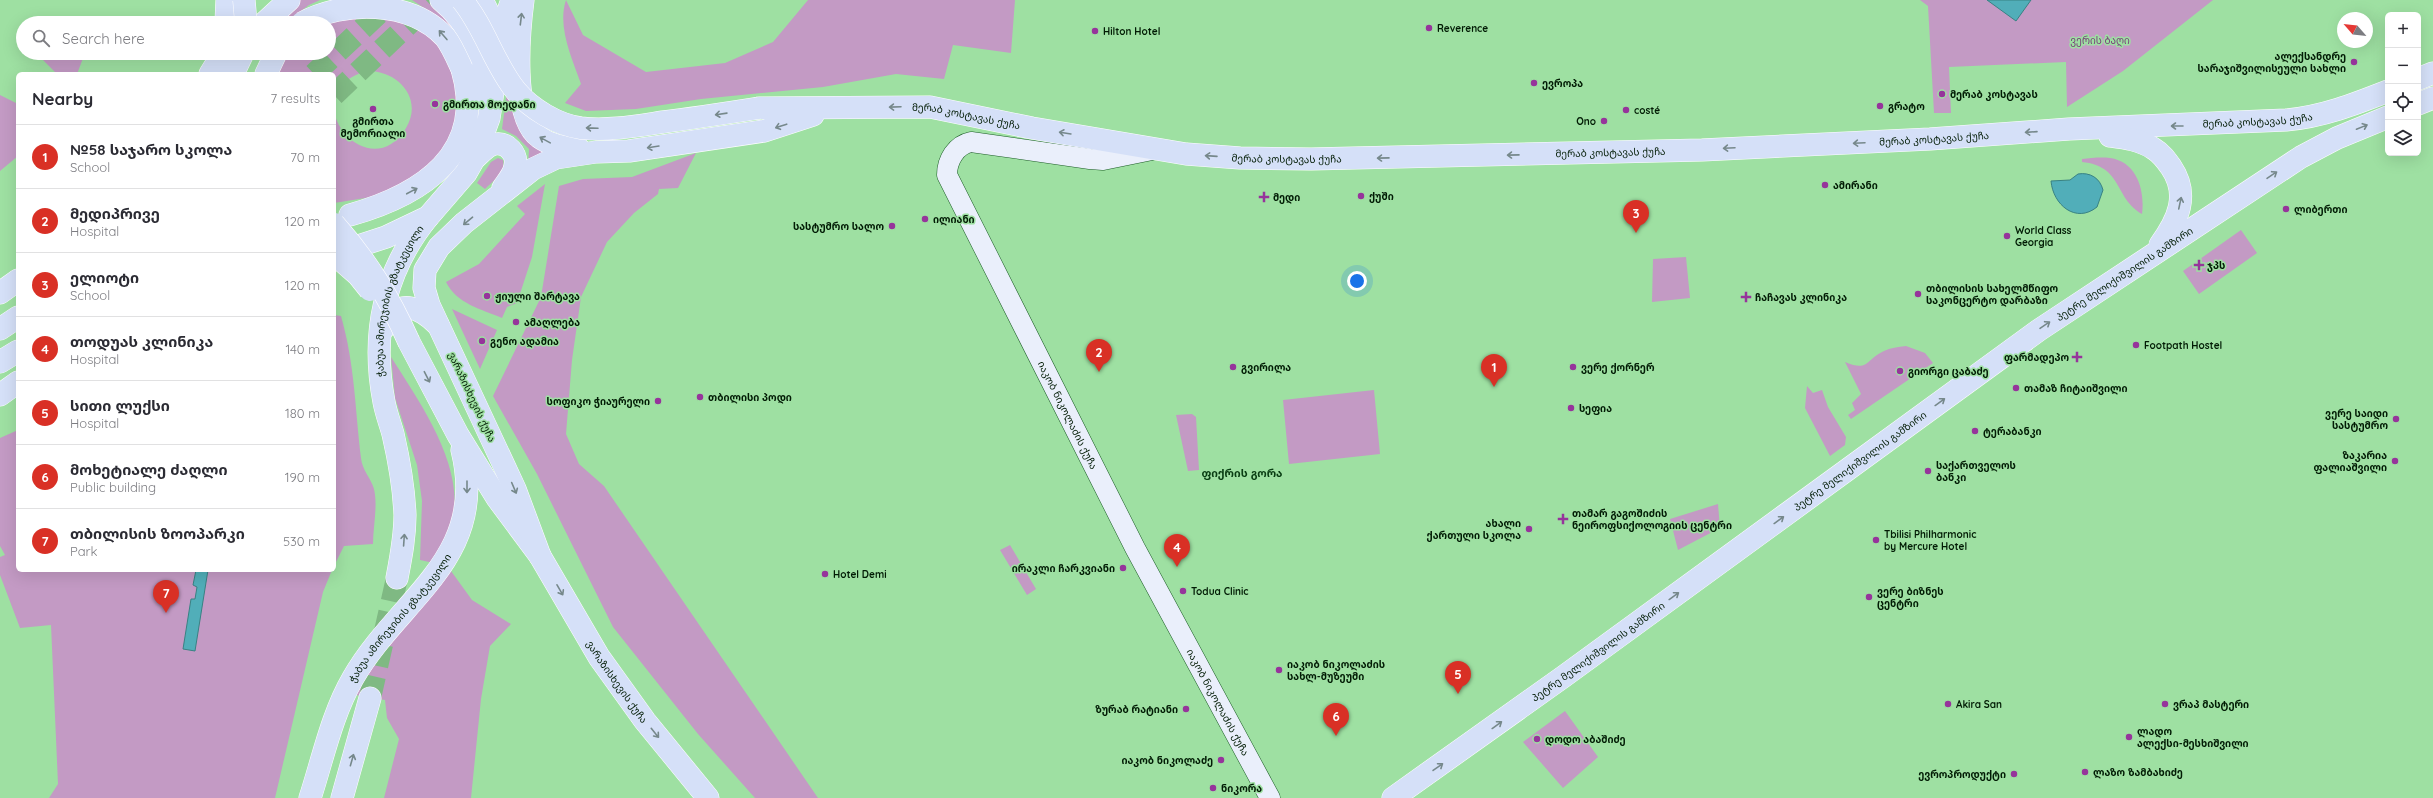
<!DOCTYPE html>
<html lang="en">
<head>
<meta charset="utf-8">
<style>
  body { margin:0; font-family:Quicksand,"Noto Sans Georgian",sans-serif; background:#f7f7f7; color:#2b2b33 }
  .controls { position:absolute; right:12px; top:12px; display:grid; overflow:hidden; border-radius:6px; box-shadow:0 4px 16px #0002 }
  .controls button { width:36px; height:36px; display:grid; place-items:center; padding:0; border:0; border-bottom:1px solid #e1e1e2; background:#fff; color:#2b2b33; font:20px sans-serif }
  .compass { position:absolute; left:2337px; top:12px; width:36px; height:36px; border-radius:50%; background:#fff; box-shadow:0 4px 16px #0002; rotate:298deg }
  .you { position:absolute; left:1357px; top:281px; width:14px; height:14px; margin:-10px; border:3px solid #fff; border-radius:50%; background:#1a73e8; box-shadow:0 0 0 6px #1a73e833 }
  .badge { display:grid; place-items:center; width:26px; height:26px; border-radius:50%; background:#d93025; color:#fff; font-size:13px; font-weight:700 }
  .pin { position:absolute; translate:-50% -33px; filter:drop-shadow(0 1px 2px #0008) }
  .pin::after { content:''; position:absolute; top:21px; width:14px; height:12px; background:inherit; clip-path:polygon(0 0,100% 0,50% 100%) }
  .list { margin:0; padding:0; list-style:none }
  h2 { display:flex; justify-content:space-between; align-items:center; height:52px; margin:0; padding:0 16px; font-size:17px }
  h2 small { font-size:13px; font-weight:400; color:#7c7c81 }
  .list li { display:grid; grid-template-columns:26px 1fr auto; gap:12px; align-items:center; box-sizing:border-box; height:64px; padding:0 16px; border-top:1px solid #e1e1e2 }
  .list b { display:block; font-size:15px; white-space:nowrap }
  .list p { margin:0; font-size:13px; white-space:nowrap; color:#7c7c81 }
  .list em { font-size:13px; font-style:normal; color:#7c7c81 }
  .icon { flex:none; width:22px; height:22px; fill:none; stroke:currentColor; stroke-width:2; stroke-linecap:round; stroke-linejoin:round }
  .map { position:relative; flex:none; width:2433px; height:798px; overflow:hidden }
  .search { position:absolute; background:#fff; box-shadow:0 4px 16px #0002; left:16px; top:16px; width:320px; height:44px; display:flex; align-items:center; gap:10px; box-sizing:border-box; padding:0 14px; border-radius:22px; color:#7c7c81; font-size:15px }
  .panel { position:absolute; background:#fff; box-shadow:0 4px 16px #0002; left:16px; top:72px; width:320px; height:500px; border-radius:6px }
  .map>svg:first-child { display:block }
</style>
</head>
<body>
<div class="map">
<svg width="2433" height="798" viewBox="0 0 2433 798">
  <rect width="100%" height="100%" fill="#9ee0a2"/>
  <path fill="#c39ac4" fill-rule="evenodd" d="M299,0h21l-11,5 -24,18h-11z
    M412,0h17l29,31 -1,5 -15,-16z
    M566,0l17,35 63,37 79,-9 48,-21 35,-42h207l-4,53 -58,-8 -9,34 -48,-5 -73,13 -122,12 -65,10 -50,2 -21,-8 16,-19c-9,-26 -24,-57 -15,-84z
    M1920,0h293l-90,71 -56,36 -1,-45 -117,5 2,46h-17l-6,-107z
    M356,7l75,26 24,39 3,51 -22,43 -58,30 -44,7v-129h-61l10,-21h46v-30zM367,71c30,-1 57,27 39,57 -38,63 -117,-35 -39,-57z
    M513,45c2,25 -2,75 13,94 6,7 15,11 24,15l-22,14 1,-19 -13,-13 -14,-7z
    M48,53h37l-8,21h-20l-14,-14z
    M0,95l18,9v52l-18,15z
    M696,153l-18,35 -19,1 -1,5 -24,19 -27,29 -26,55 -9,63 -6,74 13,30 25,22 214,312h-63l-57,-64 -85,-107 -76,-153 -44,-78 48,-99 18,-111 24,-7 49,-2z
    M498,158l5,2c3,13 -10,21 -18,29l-8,-6 14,-21z
    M2082,159c9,-1 19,-2 28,-1 28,4 35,34 32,56 -28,-16 -19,-48 -60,-52z
    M545,184l-13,73 -15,46 -10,4 -5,11c-21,-9 -45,-14 -56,-36l33,-18 46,-50 -8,-8z
    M2241,230l16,23 -58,41 -16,-23z
    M1686,257l4,41 -38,4 1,-43z
    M452,309l45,21 -17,39z
    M334,315l7,1c14,49 14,93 20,142 1,12 10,20 13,31 4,17 -1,38 -1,55l-29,2 -10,20z
    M1906,346l19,7 8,10 -82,56 -3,-4 7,-5 -3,-7 9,-9 -16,-32c24,10 20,-2 39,-11 6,-3 14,-4 22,-5z
    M391,357c28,44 70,103 63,157 -3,18 -12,33 -20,49l-14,-3 2,-59 -5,-36 -22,-67z
    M1807,386l6,7 9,-3 6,17 18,30 -1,8 -15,11 -25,-48z
    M1374,390l6,64 -91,10 -6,-64z
    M1192,414l4,3 3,53 -11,1 -12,-56z
    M18,430v140h314l-9,22 -48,206h-226l9,-14 -7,-159 -31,3 -20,-53v-18l5,-2 -5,-9v-108z
    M1718,504l2,24 -42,22 -8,-31z
    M1010,545l26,44 -9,6 -27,-45z
    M451,571l21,29 39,24 -21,22 -9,53 -10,99h-87l15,-59 -12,-21 -2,-18 -29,-5 6,-15 68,-87z
    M1565,711l33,46 -35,31 -40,-46z"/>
  <path fill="#51aeb9" stroke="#398283" d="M1987,0h44l-15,21z
    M2078,174c12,-2 22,4 25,16l-6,17c-21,17 -44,-2 -46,-26l19,-1z
    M196,570h12l-13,81 -12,-2 8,-50h4l2,-12 -4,-2z"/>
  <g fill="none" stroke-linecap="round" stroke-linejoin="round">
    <path stroke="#7fb983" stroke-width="22" stroke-dasharray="22 11" stroke-linecap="butt" d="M314,74l79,-74
      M334,95l100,-95
      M370,698l27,-120"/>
    <defs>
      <g id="secondary">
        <path id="s1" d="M1152,150l-49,10 -13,-1 -119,-17c-15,3 -24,18 -24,33l188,373 135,250"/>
      </g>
      <g id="primary">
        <path d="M441,0c30,24 41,58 46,95"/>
        <path d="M482,0l11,22 6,23"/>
        <path d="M523,0c-4,31 -12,117 16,137 12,9 26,10 40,12"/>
        <path d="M226,23l1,-23"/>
        <path d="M264,23l25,-23"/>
        <path d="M210,74l13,-21"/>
        <path d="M233,74l10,-21"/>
        <path d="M266,74l10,-21"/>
        <path d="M2418,79l15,-6"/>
        <path d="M2418,104l15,-6"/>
        <path id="s2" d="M759,108l171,-1 102,21 154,26 54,4 71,1 391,-9 228,-11 139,-10 217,-9c36,-3 69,-16 102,-29"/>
        <path d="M2110,136c15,2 31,4 44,13 7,4 12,11 17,18 19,28 7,53 -11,78"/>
        <path d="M474,159c6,-5 13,-14 21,-15 12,-2 23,10 20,22 -1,8 -8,16 -12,22"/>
        <path d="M350,215c71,-20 137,-61 112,-146"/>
        <path d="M337,253l49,-16 42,-20 38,-44 8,-14 15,-41 14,-93 9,-25"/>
        <path d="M0,293l18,-13"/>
        <path d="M384,328c12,-32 36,-21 54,-3"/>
        <path d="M0,329l18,-12"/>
        <path id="s3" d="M409,342l49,93 39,63 43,58 59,101 46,64 63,77"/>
        <path d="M0,362l18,-11"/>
        <path d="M0,395l18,-13"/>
        <path d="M540,556l-25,-67 -86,-184 -5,-17 1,-18 14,-23 25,-24 69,-54 23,-11 40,-6 33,-1 135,-20 49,-16"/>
        <path id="s4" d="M397,578c4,-21 8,-41 8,-63 -1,-26 -6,-55 -12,-81 -3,-11 -7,-21 -9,-32 -13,-68 0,-131 44,-185"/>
        <path id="s5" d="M310,798c13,-40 22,-84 43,-120 46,-80 136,-120 109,-228"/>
        <path d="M342,798l28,-100"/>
        <path id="s6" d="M1393,798l170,-121 476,-347 262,-173 36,-19 51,-21"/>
      </g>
    </defs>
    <use href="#secondary" stroke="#1b5c25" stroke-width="21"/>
    <use href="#primary" stroke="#fff" stroke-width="23"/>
    <use href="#secondary" stroke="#eaeffb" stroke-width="20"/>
    <use href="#primary" stroke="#d5e0f8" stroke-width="22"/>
    <defs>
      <path id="primary-bridge" d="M244,0l2,23
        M462,0c23,28 32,64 54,91 15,18 42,34 65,37 28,3 55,-2 82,-6 32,-4 64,-9 96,-14
        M302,23c42,-23 108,-23 143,14 7,9 12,21 17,32
        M334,224c33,37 55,73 75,118
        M334,254l24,21 12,15"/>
    </defs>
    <use href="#primary-bridge" stroke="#fff" stroke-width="23" stroke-linecap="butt"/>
    <use href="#primary-bridge" stroke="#d5e0f8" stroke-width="22"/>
  </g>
  <defs><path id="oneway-shaft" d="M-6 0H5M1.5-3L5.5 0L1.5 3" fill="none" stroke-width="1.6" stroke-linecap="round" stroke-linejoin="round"/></defs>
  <g stroke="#76888b">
    <use href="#oneway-shaft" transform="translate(521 19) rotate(-83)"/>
    <use href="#oneway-shaft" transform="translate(443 35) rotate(-131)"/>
    <use href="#oneway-shaft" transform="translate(895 107) rotate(178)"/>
    <use href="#oneway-shaft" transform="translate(721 114) rotate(172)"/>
    <use href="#oneway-shaft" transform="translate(781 126) rotate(162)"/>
    <use href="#oneway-shaft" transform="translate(2177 126) rotate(180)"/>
    <use href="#oneway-shaft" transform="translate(2362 127) rotate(-22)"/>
    <use href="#oneway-shaft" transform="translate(592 128) rotate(-178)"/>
    <use href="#oneway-shaft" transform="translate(2031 132) rotate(176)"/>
    <use href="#oneway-shaft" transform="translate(1065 133) rotate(-171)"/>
    <use href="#oneway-shaft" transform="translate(545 140) rotate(-151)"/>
    <use href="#oneway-shaft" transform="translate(1859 143) rotate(177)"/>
    <use href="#oneway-shaft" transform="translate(653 147) rotate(171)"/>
    <use href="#oneway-shaft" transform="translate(1729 148) rotate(177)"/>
    <use href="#oneway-shaft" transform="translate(1513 155) rotate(179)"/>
    <use href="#oneway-shaft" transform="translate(1211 156) rotate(-176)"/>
    <use href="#oneway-shaft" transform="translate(1383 158) rotate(179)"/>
    <use href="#oneway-shaft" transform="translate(2272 175) rotate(-34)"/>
    <use href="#oneway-shaft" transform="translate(412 191) rotate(-28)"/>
    <use href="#oneway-shaft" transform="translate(2180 203) rotate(-78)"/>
    <use href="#oneway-shaft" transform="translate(468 221) rotate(140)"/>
    <use href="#oneway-shaft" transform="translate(2045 325) rotate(-34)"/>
    <use href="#oneway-shaft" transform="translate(427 377) rotate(63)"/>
    <use href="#oneway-shaft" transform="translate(1940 402) rotate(-36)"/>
    <use href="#oneway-shaft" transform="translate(467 487) rotate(90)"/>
    <use href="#oneway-shaft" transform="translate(514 488) rotate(67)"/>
    <use href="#oneway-shaft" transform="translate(1779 520) rotate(-36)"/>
    <use href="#oneway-shaft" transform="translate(404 540) rotate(-86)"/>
    <use href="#oneway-shaft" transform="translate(560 590) rotate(60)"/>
    <use href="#oneway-shaft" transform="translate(1674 596) rotate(-36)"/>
    <use href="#oneway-shaft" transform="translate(1497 725) rotate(-36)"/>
    <use href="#oneway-shaft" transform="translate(655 733) rotate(51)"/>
    <use href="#oneway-shaft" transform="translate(352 760) rotate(-74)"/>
    <use href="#oneway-shaft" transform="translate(1438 767) rotate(-35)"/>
  </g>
  <g fill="#96349b" stroke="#9ee0a2" stroke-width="1.5">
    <circle cx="1429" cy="28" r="4"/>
    <circle cx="1095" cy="31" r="4"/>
    <circle cx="2354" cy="62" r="4"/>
    <circle cx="1534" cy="83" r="4"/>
    <circle cx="1942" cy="94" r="4"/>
    <circle cx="435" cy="104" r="4"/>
    <circle cx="1880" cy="106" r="4"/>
    <circle cx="373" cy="109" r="4"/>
    <circle cx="1626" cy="110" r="4"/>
    <circle cx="1604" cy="121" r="4"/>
    <circle cx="1825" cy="185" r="4"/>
    <circle cx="1361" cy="196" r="4"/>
    <path d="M1262 191h4v4h4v4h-4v4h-4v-4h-4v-4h4z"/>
    <circle cx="2286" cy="209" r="4"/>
    <circle cx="925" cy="219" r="4"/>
    <circle cx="892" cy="226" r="4"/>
    <circle cx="2007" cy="236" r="4"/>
    <path d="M2197 259h4v4h4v4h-4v4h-4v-4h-4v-4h4z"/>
    <circle cx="1918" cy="294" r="4"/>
    <circle cx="487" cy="296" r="4"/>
    <path d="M1744 291h4v4h4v4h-4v4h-4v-4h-4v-4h4z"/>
    <circle cx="516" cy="322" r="4"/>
    <circle cx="482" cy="341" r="4"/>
    <circle cx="2136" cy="345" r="4"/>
    <path d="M2075 351h4v4h4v4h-4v4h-4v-4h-4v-4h4z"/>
    <circle cx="1233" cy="367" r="4"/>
    <circle cx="1573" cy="367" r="4"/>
    <circle cx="1900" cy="371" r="4"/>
    <circle cx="2016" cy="388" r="4"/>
    <circle cx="700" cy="397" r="4"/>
    <circle cx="658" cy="401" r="4"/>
    <circle cx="1571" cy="408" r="4"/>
    <circle cx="2396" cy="419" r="4"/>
    <circle cx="1975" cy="431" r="4"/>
    <circle cx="2395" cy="461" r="4"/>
    <circle cx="1928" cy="471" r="4"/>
    <path d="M1561 513h4v4h4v4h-4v4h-4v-4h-4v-4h4z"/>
    <circle cx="1529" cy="529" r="4"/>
    <circle cx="1876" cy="540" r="4"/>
    <circle cx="1123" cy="568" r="4"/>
    <circle cx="825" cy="574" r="4"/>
    <circle cx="1183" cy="591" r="4"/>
    <circle cx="1869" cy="597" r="4"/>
    <circle cx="1279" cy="670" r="4"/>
    <circle cx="1948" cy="704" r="4"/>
    <circle cx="2165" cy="704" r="4"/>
    <circle cx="1186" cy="709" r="4"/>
    <circle cx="2129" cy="737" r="4"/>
    <circle cx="1537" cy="739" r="4"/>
    <circle cx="1221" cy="760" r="4"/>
    <circle cx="2085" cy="772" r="4"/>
    <circle cx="2014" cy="774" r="4"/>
    <circle cx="1213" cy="788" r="4"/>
  </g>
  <g text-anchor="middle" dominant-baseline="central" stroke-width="3" stroke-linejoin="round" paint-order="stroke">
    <g font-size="10" font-weight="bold" fill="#021c05" stroke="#9ee0a2" text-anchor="start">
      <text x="1437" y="28">Reverence</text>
      <text x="1103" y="31">Hilton Hotel</text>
      <text x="2346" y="56" text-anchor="end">ალექსანდრე<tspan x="2346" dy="12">სარაჯიშვილისეული სახლი</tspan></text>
      <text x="1542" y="83">ევროპა</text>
      <text x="1950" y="94">მერაბ კოსტავას</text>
      <text x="443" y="104">გმირთა მოედანი</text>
      <text x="1888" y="106">გრატო</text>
      <text x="1634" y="110">costé</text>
      <text x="373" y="121" text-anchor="middle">გმირთა<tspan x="373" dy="12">მემორიალი</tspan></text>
      <text x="1596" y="121" text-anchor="end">Ono</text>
      <text x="1833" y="185">ამირანი</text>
      <text x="1369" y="196">ქუში</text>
      <text x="1273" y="197">მედი</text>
      <text x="2294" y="209">ლიბერთი</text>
      <text x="933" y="219">ილიანი</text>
      <text x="884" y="226" text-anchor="end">სასტუმრო სალო</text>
      <text x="2015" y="230">World Class<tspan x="2015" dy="12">Georgia</tspan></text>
      <text x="2207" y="265">ჯპს</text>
      <text x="1926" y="288">თბილისის სახელმწიფო<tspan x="1926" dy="12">საკონცერტო დარბაზი</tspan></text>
      <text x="495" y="296">ჟიული შარტავა</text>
      <text x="1755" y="297">ჩაჩავას კლინიკა</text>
      <text x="524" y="322">ამაღლება</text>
      <text x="490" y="341">გენო ადამია</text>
      <text x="2144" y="345">Footpath Hostel</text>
      <text x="2069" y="357" text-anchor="end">ფარმადეპო</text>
      <text x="1241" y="367">გვირილა</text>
      <text x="1581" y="367">ვერე ქორნერ</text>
      <text x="1908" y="371">გიორგი ცაბაძე</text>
      <text x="2024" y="388">თამაზ ჩიტაიშვილი</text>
      <text x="708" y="397">თბილისი პოდი</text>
      <text x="650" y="401" text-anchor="end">სოფიკო ჭიაურელი</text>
      <text x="1579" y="408">სეფია</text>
      <text x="2388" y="413" text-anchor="end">ვერე საიდი<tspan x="2388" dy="12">სასტუმრო</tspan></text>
      <text x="1983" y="431">ტერაბანკი</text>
      <text x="2387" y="455" text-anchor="end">ზაკარია<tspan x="2387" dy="12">ფალიაშვილი</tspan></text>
      <text x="1936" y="465">საქართველოს<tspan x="1936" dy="12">ბანკი</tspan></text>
      <text x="1572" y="513">თამარ გაგოშიძის<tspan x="1572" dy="12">ნეიროფსიქოლოგიის ცენტრი</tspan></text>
      <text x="1521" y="523" text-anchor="end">ახალი<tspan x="1521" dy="12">ქართული სკოლა</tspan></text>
      <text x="1884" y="534">Tbilisi Philharmonic<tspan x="1884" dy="12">by Mercure Hotel</tspan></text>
      <text x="1115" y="568" text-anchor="end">ირაკლი ჩარკვიანი</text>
      <text x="833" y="574">Hotel Demi</text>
      <text x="1191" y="591">Todua Clinic</text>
      <text x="1877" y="591">ვერე ბიზნეს<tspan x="1877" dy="12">ცენტრი</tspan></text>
      <text x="1287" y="664">იაკობ ნიკოლაძის<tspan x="1287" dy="12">სახლ-მუზეუმი</tspan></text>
      <text x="1956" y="704">Akira San</text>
      <text x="2173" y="704">ვრაპ მასტერი</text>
      <text x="1178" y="709" text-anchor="end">ზურაბ რატიანი</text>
      <text x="2137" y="731">ლადო<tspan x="2137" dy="12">ალექსი-მესხიშვილი</tspan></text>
      <text x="1545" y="739">დოდო აბაშიძე</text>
      <text x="1213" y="760" text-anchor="end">იაკობ ნიკოლაძე</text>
      <text x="2093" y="772">ლაზო ზამბახიძე</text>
      <text x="2006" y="774" text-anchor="end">ევროპროდუქტი</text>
      <text x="1221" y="788">ნიკორა</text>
    </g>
    <g font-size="10" fill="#783c7a" stroke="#9ee0a2">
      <text x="2100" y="40">ვერის ბაღი</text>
    </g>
    <g font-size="10" fill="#021c05" stroke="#9ee0a2">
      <text stroke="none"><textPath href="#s2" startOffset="208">მერაბ კოსტავას ქუჩა</textPath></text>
      <text stroke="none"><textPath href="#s2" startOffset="1504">მერაბ კოსტავას ქუჩა</textPath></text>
      <text stroke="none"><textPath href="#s2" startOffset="1180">მერაბ კოსტავას ქუჩა</textPath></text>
      <text stroke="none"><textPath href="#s2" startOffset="856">მერაბ კოსტავას ქუჩა</textPath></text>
      <text stroke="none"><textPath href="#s2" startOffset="532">მერაბ კოსტავას ქუჩა</textPath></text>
      <text stroke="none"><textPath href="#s6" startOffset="900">პეტრე მელიქიშვილის გამზირი</textPath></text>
      <text stroke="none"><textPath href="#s4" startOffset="284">ჭაბუა ამირეჯიბის გზატკეცილი</textPath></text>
      <text transform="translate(472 397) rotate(65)">ვარაზისხევის ქუჩა</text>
      <text stroke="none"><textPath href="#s1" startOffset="496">იაკობ ნიკოლაძის ქუჩა</textPath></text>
      <text stroke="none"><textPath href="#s6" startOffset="576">პეტრე მელიქიშვილის გამზირი</textPath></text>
      <text stroke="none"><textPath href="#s5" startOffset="204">ჭაბუა ამირეჯიბის გზატკეცილი</textPath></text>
      <text stroke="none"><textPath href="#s6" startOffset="252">პეტრე მელიქიშვილის გამზირი</textPath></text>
      <text stroke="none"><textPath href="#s3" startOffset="399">ვარაზისხევის ქუჩა</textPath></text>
      <text stroke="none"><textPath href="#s1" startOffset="820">იაკობ ნიკოლაძის ქუჩა</textPath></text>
    </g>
    <g font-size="11" font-weight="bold" fill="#093d13" stroke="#9ee0a2">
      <text x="1242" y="473">ფიქრის გორა</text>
    </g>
  </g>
</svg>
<div class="controls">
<button>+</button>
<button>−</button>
<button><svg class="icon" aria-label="locate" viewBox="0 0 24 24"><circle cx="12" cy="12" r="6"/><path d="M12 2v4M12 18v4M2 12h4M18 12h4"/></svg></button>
<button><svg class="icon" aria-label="layers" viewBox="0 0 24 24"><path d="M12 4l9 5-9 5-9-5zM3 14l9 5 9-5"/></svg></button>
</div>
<svg class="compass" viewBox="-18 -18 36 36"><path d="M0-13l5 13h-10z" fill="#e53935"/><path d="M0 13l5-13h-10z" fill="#7c7c81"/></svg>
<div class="you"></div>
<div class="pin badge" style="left:1494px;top:387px">1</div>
<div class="pin badge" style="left:1099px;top:372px">2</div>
<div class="pin badge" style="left:1636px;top:233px">3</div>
<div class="pin badge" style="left:1177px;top:567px">4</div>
<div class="pin badge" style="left:1458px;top:694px">5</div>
<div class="pin badge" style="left:1336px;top:736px">6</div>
<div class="pin badge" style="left:166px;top:613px">7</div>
<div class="search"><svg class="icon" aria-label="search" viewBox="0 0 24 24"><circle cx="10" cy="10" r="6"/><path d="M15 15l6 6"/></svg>Search here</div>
<section class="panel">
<h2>Nearby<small>7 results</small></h2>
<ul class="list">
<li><span class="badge">1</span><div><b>№58 საჯარო სკოლა</b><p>School</p></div><em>70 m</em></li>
<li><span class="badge">2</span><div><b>მედიპრივე</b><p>Hospital</p></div><em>120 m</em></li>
<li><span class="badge">3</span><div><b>ელიოტი</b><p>School</p></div><em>120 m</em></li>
<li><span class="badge">4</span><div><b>თოდუას კლინიკა</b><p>Hospital</p></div><em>140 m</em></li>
<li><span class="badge">5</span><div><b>სითი ლუქსი</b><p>Hospital</p></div><em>180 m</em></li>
<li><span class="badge">6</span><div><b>მოხეტიალე ძაღლი</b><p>Public building</p></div><em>190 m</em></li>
<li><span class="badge">7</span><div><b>თბილისის ზოოპარკი</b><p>Park</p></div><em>530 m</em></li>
</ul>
</section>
</div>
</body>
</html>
